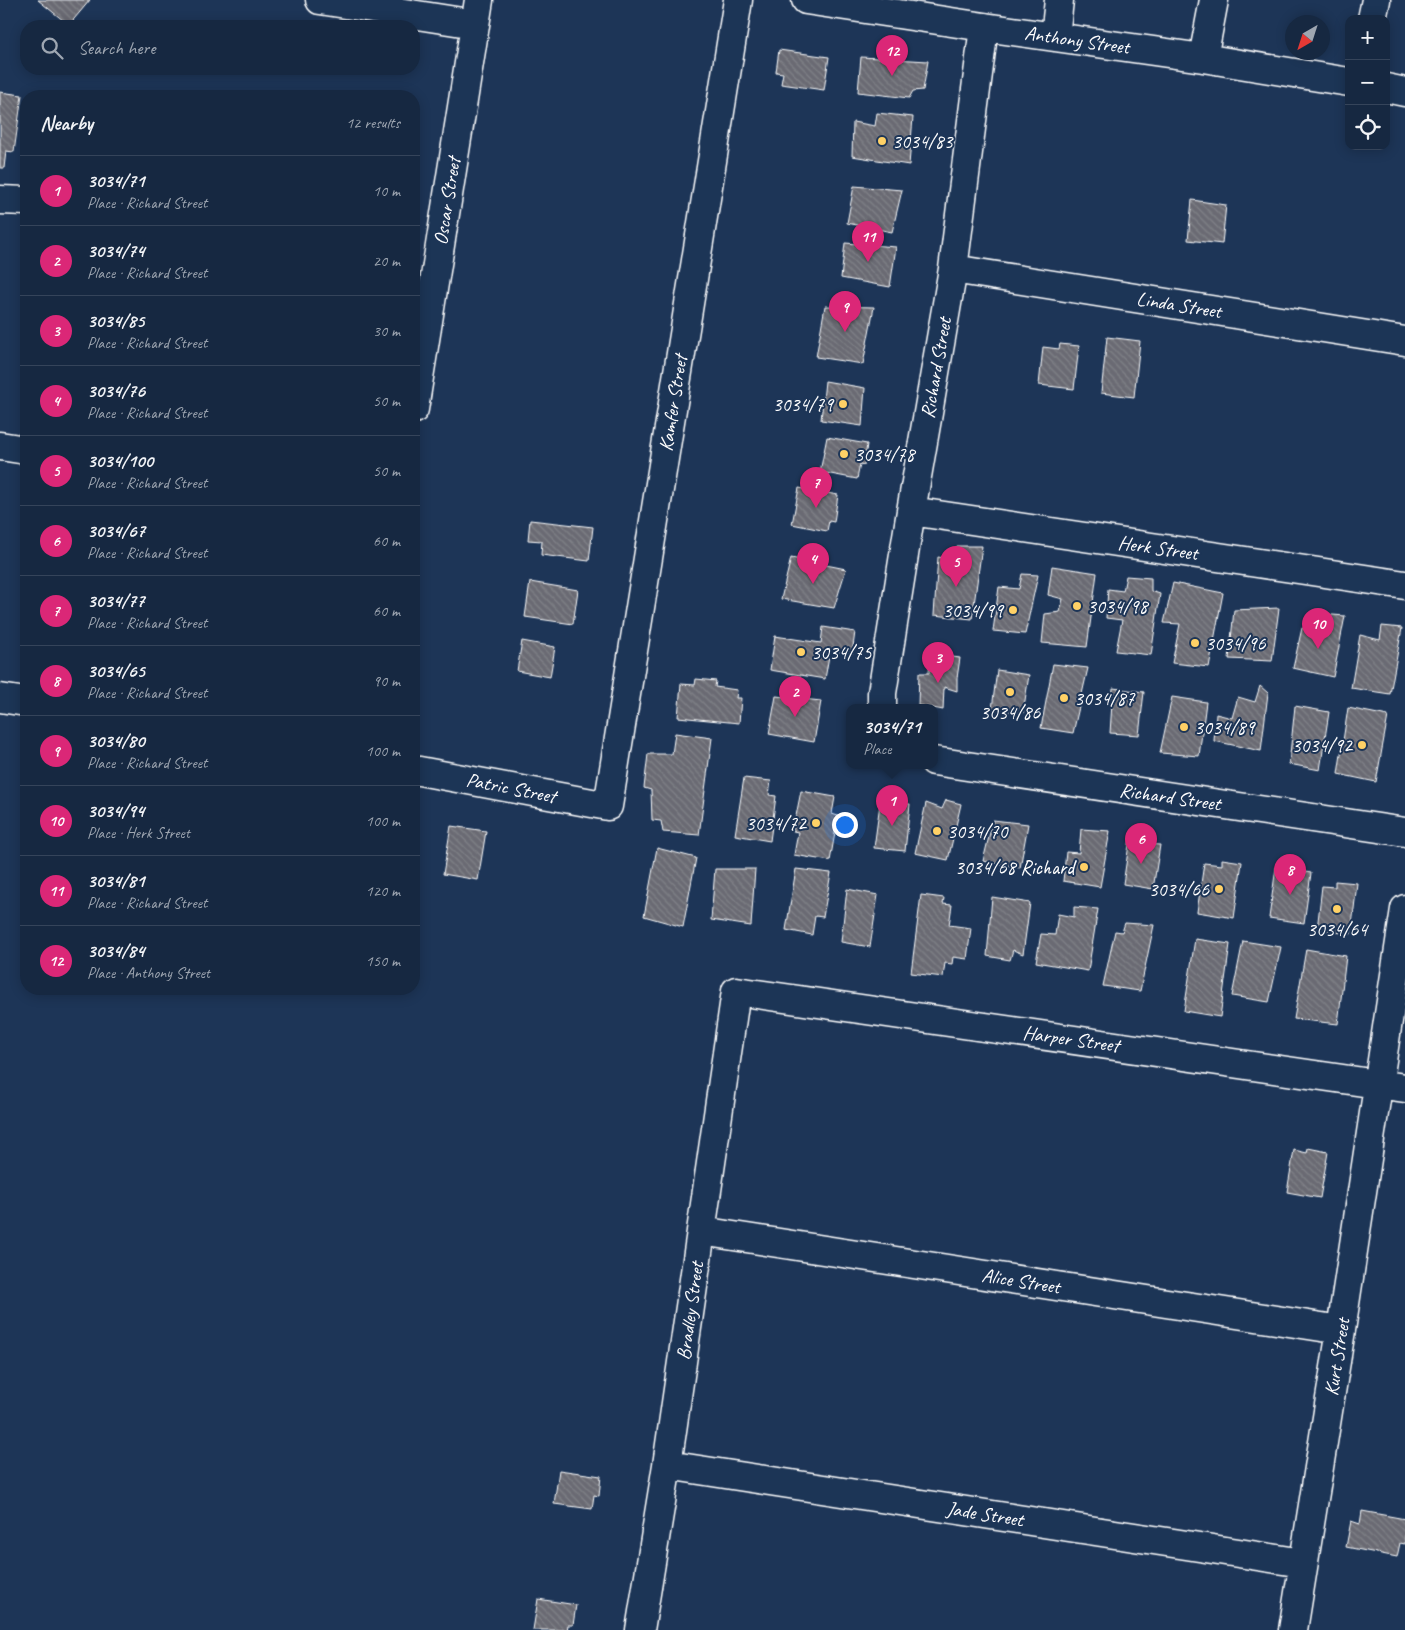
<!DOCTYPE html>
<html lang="en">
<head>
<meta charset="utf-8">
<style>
  body { margin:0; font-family:Caveat,sans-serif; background:#1f3048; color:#f1f3f6 }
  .controls { position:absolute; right:15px; top:15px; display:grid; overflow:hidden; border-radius:10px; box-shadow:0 2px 12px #0003 }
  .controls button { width:45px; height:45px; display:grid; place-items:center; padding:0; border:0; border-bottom:1px solid #35445a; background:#162841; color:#f1f3f6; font:25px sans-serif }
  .compass { position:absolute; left:1285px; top:15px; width:45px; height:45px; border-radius:50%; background:#162841; box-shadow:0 2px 12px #0003; rotate:219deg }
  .you { position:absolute; left:844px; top:824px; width:18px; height:18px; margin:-12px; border:4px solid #fff; border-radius:50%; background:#1a73e8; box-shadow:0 0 0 8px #1a73e833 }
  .badge { display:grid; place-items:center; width:32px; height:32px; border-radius:50%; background:#db2777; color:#fff; font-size:16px; font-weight:700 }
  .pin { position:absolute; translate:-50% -41px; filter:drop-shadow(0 1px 2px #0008) }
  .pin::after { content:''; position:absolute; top:26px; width:18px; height:15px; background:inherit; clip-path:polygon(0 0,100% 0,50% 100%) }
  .popup { position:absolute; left:846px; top:704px; width:92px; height:65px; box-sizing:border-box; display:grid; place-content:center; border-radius:10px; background:#162841; filter:drop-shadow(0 1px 4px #0005); font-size:16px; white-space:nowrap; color:#9ea6b1 }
  .popup b { font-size:19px; color:#f1f3f6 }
  .popup::after { content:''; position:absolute; left:50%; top:100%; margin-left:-10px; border:10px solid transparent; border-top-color:#162841 }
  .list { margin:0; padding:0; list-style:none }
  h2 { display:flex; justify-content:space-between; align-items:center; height:65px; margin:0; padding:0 20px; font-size:21px }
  h2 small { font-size:16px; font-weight:400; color:#9ea6b1 }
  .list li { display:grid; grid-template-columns:32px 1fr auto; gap:15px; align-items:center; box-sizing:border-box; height:70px; padding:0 20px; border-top:1px solid #35445a }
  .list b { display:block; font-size:19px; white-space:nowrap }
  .list p { margin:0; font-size:16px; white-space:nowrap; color:#9ea6b1 }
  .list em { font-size:16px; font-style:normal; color:#9ea6b1 }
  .icon { flex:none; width:28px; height:28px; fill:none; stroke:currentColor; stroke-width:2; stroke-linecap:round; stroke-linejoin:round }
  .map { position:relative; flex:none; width:1405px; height:1630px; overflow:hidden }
  .search { position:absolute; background:#162841; box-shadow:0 2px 12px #0003; left:20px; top:20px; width:400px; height:55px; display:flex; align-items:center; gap:12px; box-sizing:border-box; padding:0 18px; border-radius:20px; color:#9ea6b1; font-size:19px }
  .panel { position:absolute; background:#162841; box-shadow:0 2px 12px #0003; left:20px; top:90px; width:400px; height:905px; border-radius:20px }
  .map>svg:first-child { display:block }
</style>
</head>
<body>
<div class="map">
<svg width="1405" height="1630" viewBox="0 0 1405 1630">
  <defs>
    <pattern id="building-back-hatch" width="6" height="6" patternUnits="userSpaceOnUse" patternTransform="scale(1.25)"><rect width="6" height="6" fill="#6a6b73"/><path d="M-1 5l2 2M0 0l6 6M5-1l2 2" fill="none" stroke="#808188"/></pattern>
  </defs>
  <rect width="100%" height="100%" fill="#1d3557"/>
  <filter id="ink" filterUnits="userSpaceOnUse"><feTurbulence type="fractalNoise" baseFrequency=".02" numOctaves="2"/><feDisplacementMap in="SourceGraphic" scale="10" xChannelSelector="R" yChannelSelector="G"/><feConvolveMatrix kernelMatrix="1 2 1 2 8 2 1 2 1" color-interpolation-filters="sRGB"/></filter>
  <g filter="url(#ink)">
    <path fill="url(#building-back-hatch)" stroke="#fff" d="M38,0h52l-21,25z
      M779,50l50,7 -5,33 -43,-6 2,-11 -7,-1z
      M861,57l67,4 -5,29 -10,1 -4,7 -51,-6z
      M0,92l22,3 -8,57 -8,-1 -2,17h-4z
      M877,113l36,4 -4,48 -57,-9 1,-34 22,4z
      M854,186l48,4 -10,42 -45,-9z
      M1192,200l34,5 -4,39 -34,-4z
      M845,243l51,4 -6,40 -49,-9z
      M825,306l49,1 -11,57 -47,-7z
      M1107,337l33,4 -6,56 -33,-4z
      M1060,344l19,2 -5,43 -35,-4 4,-38 16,2z
      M825,381l40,7 -3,38 -41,-6z
      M827,437l40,7 -3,21 -4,-1 -3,15 -37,-7z
      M799,488l39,7 -4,27 -5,-1 -2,10 -35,-7z
      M530,520l63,7 -4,34 -48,-6 1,-14 -14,-1z
      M957,546h25l-10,73 -38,-4 4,-58 16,3z
      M791,558l55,11 -12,39 -53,-9z
      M1052,566l45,7 -10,74 -45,-4 3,-29 15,-2 3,-13 -15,-4z
      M1022,574l16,1 -13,59 -32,-3 6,-44 20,2z
      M1126,576l25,2v13l9,3 -9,61 -35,-4 6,-31 -16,-2 2,-29 15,2z
      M530,582l48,8 -5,34 -48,-7z
      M1173,583l50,10 -14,74 -37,-4 8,-39 -16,-1z
      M1279,608l-7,53 -43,-2 5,-49z
      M1321,614l24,2 -12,61 -40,-9 9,-40 17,2z
      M1382,626l20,2 -12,66 -39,-6 9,-53 20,5z
      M823,627l32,5 -3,22 -22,-4 -5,29 -55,-9 5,-34 46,7z
      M522,641l33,6 -5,30 -33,-6z
      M930,654l30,4 -3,20v13l-13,-4 -1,23 -25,-5 1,-32h10z
      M1053,664l35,4 -15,65 -32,-5z
      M997,670l32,5 -6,38 -31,-4z
      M696,679l20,2 -1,6 22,3 -1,8h5l-2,25 -61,-6 3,-33 14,1z
      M1260,686l8,7 -7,58 -47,-10 2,-27 16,4 6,-21 17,5z
      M1113,688l31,4 -5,43 -29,-2z
      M776,696l45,5 -7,41 -45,-8z
      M1172,697l34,5 -7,54 -39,-3z
      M1295,706l34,6 -9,58 -31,-6z
      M1348,708l40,8 -12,66 -38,-8z
      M675,733l37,5 -13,97 -36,-3 -2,-11 -9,-1 -1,-30 -7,-2 4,-34h24z
      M744,778l27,3 -2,14 7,1 -6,45 -35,-6z
      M801,791l34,6 -3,17 6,2 -8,45 -36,-6 4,-23 -5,-1z
      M881,796h11v7l18,1 -5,47 -31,-3z
      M946,800l15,4 -13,56 -33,-7 11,-50 16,6z
      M993,820l35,4 -8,44 -37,-7z
      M451,826l35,5 -8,49 -35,-6z
      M1081,829l29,2 -10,56 -37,-6 3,-29 13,1z
      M1130,838l12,1 -1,5 19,1 -7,44 -30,-5z
      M657,848l39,10 -13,69 -39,-11z
      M1222,859l20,3 -8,56 -37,-6 7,-49 18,2z
      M1276,867l35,6 -7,50 -35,-5z
      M715,869h40l-4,57 -40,-6z
      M796,869l35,4 -8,44 -8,-1 -3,19 -26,-5z
      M1335,881l22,2 -6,51 -34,-4 5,-44 13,1z
      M847,889l31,6 -8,52 -29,-5z
      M921,895l23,3 -1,6 9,1 -3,20 22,3 -4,31 -14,-2 -1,7 -7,-1 -2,14 -32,-4z
      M992,897l38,6 -7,51 -10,-4 -3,10 -23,-4z
      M1074,907l24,2 -10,62 -52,-9 5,-28 14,1 3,-21 16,3z
      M1125,923l29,2 -14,66 -37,-5 12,-55 7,1z
      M1195,939l35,5 -10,73 -36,-6z
      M1243,941l38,6 -12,55 -37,-6z
      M1306,949l40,7 -8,68 -44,-5z
      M1308,1148l20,4 -8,46 -33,-6 7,-42 13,3z
      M559,1470l42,6 -2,20 -5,-1 -2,14 -38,-5z
      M1362,1511l43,8v25l-5,-1 -3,14 -51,-10 5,-26 9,3z
      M538,1599l38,6 -3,20h-5l-1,5h-34z"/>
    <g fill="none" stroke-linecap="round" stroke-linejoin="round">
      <defs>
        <path id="minor" d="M320,0l155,24
          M806,0l178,27 219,31 146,24
          M1372,19l4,-19
          M1055,37l4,-37
          M1203,58l11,-58
          M1386,88l19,4
          M0,200l26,1
          M953,269l452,72
          M414,409l65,-409
          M0,446l26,4
          M911,511l494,74
          M0,698l26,4
          M882,707v-14l29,-182 42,-242 31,-242
          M934,761l471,71
          M414,770l194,36 130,-806
          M701,1231l640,99
          M667,1465l636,98
          M640,1630l27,-165 69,-474 669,97
          M1293,1630l48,-300 64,-421"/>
      </defs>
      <use href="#minor" stroke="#fff" stroke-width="31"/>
      <use href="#minor" stroke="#1d3557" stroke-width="28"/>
    </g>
  </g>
  <g fill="#ffd166" stroke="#1d3557" stroke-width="2">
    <circle cx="882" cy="141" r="5"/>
    <circle cx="843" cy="404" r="5"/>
    <circle cx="844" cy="454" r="5"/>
    <circle cx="1077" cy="606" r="5"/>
    <circle cx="1013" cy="610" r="5"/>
    <circle cx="1195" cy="643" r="5"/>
    <circle cx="801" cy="652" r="5"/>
    <circle cx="1010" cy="692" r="5"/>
    <circle cx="1064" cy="698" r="5"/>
    <circle cx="1184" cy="727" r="5"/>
    <circle cx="1362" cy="745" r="5"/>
    <circle cx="816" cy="823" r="5"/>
    <circle cx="937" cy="831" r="5"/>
    <circle cx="1084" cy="867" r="5"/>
    <circle cx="1219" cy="889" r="5"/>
    <circle cx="1337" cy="909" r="5"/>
  </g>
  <g text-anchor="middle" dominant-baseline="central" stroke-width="4" stroke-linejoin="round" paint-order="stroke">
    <g font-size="20" fill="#fff" stroke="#1d3557">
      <text transform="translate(1077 40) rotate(8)">Anthony Street</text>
      <text transform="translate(447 201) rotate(-81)">Oscar Street</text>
      <text transform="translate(1179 305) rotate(9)">Linda Street</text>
      <text transform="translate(936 368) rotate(-80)">Richard Street</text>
      <text transform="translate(673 403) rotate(-81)">Kamfer Street</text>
      <text transform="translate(1158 548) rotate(8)">Herk Street</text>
      <text transform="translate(511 788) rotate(11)">Patric Street</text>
      <text transform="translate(1170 797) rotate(8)">Richard Street</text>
      <text transform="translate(1071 1039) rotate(8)">Harper Street</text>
      <text transform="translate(1021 1281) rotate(9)">Alice Street</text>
      <text transform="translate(690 1311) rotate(-82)">Bradley Street</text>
      <text transform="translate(1337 1357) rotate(-81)">Kurt Street</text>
      <text transform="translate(985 1514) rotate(9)">Jade Street</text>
    </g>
    <g font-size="20" fill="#fff" stroke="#1d3557" text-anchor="start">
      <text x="892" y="141">3034/83</text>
      <text x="833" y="404" text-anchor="end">3034/79</text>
      <text x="854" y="454">3034/78</text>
      <text x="1087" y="606">3034/98</text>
      <text x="1003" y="610" text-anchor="end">3034/99</text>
      <text x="1205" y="643">3034/96</text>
      <text x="811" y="652">3034/75</text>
      <text x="1074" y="698">3034/87</text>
      <text x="1010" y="712" text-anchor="middle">3034/86</text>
      <text x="1194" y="727">3034/89</text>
      <text x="1352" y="745" text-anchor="end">3034/92</text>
      <text x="806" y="823" text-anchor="end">3034/72</text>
      <text x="947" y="831">3034/70</text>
      <text x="1074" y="867" text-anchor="end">3034/68 Richard</text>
      <text x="1209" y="889" text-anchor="end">3034/66</text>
      <text x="1337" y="929" text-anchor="middle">3034/64</text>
    </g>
  </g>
</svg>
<div class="controls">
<button>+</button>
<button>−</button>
<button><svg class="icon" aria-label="locate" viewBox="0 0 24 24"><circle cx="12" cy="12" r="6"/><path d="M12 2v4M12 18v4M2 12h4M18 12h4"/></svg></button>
</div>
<svg class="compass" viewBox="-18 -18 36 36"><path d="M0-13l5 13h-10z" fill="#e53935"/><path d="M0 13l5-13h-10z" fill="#9ea6b1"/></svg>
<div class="you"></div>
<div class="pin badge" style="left:892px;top:826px">1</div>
<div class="popup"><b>3034/71</b>Place</div>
<div class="pin badge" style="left:795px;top:717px">2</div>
<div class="pin badge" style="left:938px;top:683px">3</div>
<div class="pin badge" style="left:813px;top:584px">4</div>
<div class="pin badge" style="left:956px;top:587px">5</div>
<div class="pin badge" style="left:1141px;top:864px">6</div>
<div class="pin badge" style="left:816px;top:508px">7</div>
<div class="pin badge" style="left:1290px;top:895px">8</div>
<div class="pin badge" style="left:845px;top:332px">9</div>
<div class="pin badge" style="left:1318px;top:649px">10</div>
<div class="pin badge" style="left:868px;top:262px">11</div>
<div class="pin badge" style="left:892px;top:76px">12</div>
<div class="search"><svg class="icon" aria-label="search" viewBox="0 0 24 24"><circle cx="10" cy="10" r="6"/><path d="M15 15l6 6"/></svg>Search here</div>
<section class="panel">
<h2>Nearby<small>12 results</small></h2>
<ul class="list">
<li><span class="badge">1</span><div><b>3034/71</b><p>Place · Richard Street</p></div><em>10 m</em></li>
<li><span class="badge">2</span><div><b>3034/74</b><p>Place · Richard Street</p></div><em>20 m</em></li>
<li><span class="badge">3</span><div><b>3034/85</b><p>Place · Richard Street</p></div><em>30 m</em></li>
<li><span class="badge">4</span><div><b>3034/76</b><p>Place · Richard Street</p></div><em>50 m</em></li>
<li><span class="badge">5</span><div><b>3034/100</b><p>Place · Richard Street</p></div><em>50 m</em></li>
<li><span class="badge">6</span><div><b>3034/67</b><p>Place · Richard Street</p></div><em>60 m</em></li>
<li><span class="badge">7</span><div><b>3034/77</b><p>Place · Richard Street</p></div><em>60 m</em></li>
<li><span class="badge">8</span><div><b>3034/65</b><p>Place · Richard Street</p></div><em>90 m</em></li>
<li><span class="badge">9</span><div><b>3034/80</b><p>Place · Richard Street</p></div><em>100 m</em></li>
<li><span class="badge">10</span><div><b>3034/94</b><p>Place · Herk Street</p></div><em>100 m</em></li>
<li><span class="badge">11</span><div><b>3034/81</b><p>Place · Richard Street</p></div><em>120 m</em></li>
<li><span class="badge">12</span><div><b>3034/84</b><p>Place · Anthony Street</p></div><em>150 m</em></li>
</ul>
</section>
</div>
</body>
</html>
